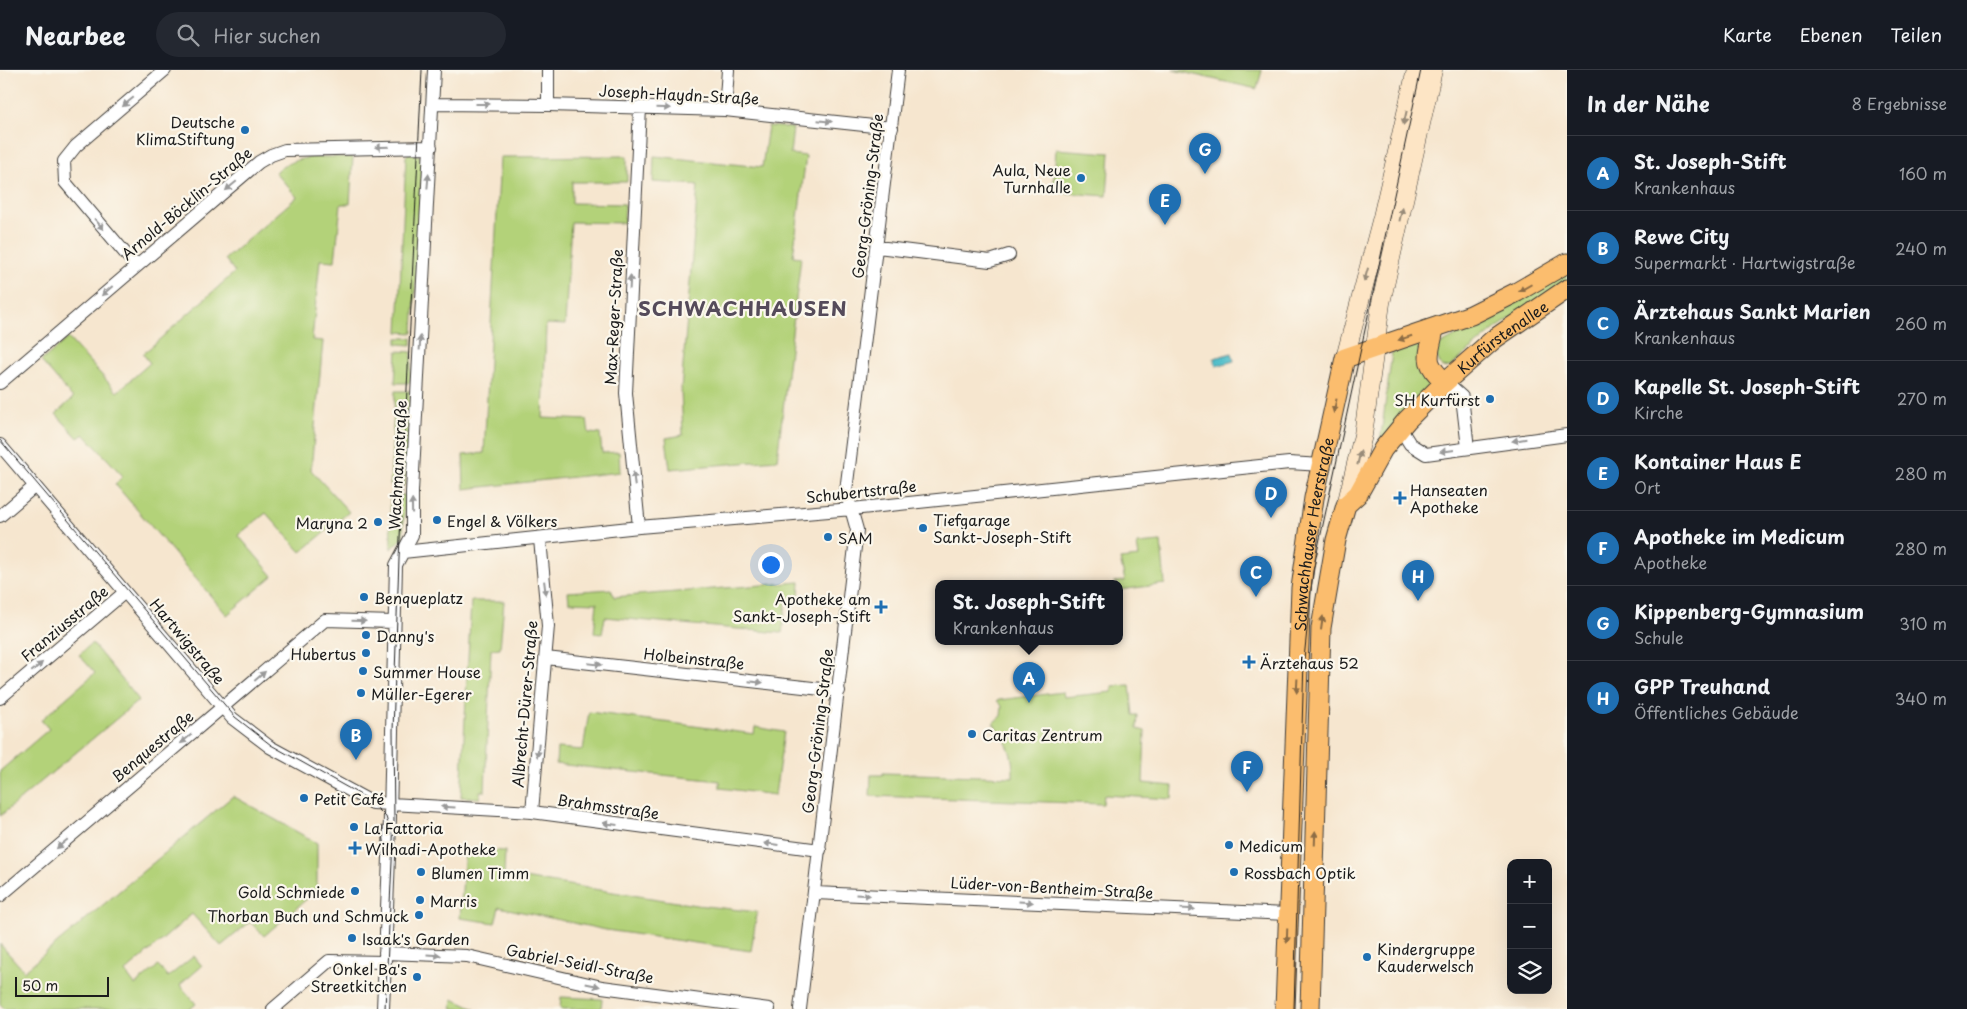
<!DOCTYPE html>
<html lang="de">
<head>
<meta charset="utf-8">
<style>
  body { margin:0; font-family:"Playpen Sans",sans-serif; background:#242831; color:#f1f3f6 }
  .controls { position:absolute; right:15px; bottom:15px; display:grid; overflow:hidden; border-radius:10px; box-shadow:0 5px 20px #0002 }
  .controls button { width:45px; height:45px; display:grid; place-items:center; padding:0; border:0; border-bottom:1px solid #363941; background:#171b24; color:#f1f3f6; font:25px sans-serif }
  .scale { position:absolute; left:15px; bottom:12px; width:94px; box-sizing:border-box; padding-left:5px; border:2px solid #1c1c1c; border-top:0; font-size:14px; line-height:18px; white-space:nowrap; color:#1c1c1c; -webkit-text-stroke:4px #fbf7ec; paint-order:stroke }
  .you { position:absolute; left:770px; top:494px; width:18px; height:18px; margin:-12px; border:4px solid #fff; border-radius:50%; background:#1a73e8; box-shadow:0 0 0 8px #1a73e833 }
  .badge { display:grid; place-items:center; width:32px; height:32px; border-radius:50%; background:#1f6fb2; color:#fff; font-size:16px; font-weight:700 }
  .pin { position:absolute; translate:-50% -41px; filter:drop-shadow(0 1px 2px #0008) }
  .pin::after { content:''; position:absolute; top:26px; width:18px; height:15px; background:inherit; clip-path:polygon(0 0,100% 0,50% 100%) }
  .popup { position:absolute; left:935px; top:510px; width:188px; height:65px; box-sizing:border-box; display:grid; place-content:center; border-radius:10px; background:#171b24; filter:drop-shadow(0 1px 4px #0005); font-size:16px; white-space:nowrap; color:#9ea1a6 }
  .popup b { font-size:19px; color:#f1f3f6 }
  .popup::after { content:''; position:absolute; left:50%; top:100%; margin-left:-10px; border:10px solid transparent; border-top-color:#171b24 }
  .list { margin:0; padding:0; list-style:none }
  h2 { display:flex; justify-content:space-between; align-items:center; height:65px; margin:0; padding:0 20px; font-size:21px }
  h2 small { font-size:16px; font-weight:400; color:#9ea1a6 }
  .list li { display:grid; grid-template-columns:32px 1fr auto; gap:15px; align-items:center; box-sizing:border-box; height:75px; padding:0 20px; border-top:1px solid #363941 }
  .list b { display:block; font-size:19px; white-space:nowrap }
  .list p { margin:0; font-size:16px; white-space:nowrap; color:#9ea1a6 }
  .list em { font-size:16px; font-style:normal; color:#9ea1a6 }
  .icon { flex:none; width:28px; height:28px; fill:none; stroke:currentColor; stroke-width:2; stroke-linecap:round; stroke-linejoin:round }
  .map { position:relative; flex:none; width:1567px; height:939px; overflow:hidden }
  header { display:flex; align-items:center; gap:30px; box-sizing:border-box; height:70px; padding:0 25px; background:#171b24; border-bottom:1px solid #363941 }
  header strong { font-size:24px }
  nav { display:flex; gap:28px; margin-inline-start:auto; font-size:18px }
  .search { width:350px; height:45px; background:#242831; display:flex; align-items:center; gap:12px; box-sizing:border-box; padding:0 18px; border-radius:28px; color:#9ea1a6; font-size:19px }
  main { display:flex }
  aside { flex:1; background:#171b24 }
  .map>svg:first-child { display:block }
</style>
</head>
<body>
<header>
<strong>Nearbee</strong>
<div class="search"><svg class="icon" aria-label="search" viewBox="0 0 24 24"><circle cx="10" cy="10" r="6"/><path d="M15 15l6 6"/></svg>Hier suchen</div>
<nav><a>Karte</a><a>Ebenen</a><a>Teilen</a></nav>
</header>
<main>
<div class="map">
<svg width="1567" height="939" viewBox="0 0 1567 939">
  <rect width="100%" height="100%" fill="#fbf7ec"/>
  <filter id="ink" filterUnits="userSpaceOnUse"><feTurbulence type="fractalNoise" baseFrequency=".02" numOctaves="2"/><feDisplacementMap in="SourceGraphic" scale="10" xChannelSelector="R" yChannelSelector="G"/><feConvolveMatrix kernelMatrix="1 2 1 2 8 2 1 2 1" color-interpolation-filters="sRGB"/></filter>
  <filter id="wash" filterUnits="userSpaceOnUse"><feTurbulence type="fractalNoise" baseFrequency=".0096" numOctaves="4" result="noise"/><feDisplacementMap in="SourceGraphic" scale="20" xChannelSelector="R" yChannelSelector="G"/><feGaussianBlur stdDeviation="1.12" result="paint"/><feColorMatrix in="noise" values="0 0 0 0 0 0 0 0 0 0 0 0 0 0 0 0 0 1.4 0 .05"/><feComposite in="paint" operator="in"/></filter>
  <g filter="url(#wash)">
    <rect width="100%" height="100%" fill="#f6e6cf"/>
    <path fill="#b3d279" stroke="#68774a" d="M1173,0h89l-5,19z
      M768,56l25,2 -3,26 16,2 -13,100 8,1 -24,203 -107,9 -4,-31 17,-3 -2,-45 17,-205 -45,-3 1,-26 108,11z
      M1056,79l54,4 -3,43 -54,-4z
      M409,83l11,3 2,6 -9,171 -15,-1 8,-176z
      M627,86v26h-55v21l53,1 -1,19 -53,-1 -6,103 -19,-1 -3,94 44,2 2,13 11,1 2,19 17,-1 1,20 -156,17 -1,-34 21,-2 16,-296z
      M353,87l-3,47h-9l-6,57 -15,-1 -8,80 11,1 -12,129 38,42 -48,40 -35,-39 -28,22 35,41 -46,39 -112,-131 8,-8 -39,-42 -6,4 -22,-24 17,-16 -32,-37 27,-23 49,54 33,-29 -7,-9 92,-82 -10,-13 72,-62 -22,-25c25,-20 48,-14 78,-15z
      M1567,203v7l-72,49 -45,38 -8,1 -7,-16 3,-6z
      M397,268h15v7l-15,-1z
      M1427,271l7,40 -54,62 12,-90z
      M397,281l15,1 -2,31h-15z
      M395,321h15l-5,94h-15z
      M390,425h15l-2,43 -12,11z
      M1161,472l4,42 -46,6v-6l-5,-2 11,-1 -5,-22 19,-2 -2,-13z
      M800,512l-1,14 -13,6 -4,31 -177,-16 -3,17 -8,-1 3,-30 -28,-1 -1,-10 43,-3 3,8z
      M471,531h33l-4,47 -9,1 -6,142h-5v7l-19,-1z
      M92,573l47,57 -139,116v-45l49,-42 -8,-9 54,-47 -16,-18z
      M1130,615l3,30h5l-1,14 8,2 -2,52 30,3 -1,13 -68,-4 -1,9 -233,-8 1,-21h12v-2l130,4c1,-22 -6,-37 -20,-54l8,-7 1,-10 -5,-5 2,-1 64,-8 1,5 48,-5v-6z
      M589,642l165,22 1,-7 29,5 -9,63 -55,-7v-7l-164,-17 1,-16 26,2z
      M233,726l84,47v53l-8,1 -45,39 -14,-14 -29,24 -29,-32 -67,58 10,13 23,-19 10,11 26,-21 8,10 -22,19 16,19 -6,5h-186l-4,-4v-61l24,27z
      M465,779l40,2 -1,24 192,30 61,7 -6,39 -145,-21 -107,-23 -4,16 -35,-5z
      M561,927l41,2 -1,10h-41z
      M453,929l22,10h-23z"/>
    <path fill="#51bec9" stroke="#366d72" d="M1232,283l2,8 -18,5 -2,-8z"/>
  </g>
  <g filter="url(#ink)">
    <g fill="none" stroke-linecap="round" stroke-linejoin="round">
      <defs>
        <path id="minor" d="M434,34l114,1 177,5 167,18
          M548,35v-35
          M725,40l3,-40
          M878,177l112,14 19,-6
          M136,196l-71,-84 -1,-21 12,-15 89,-76
          M1445,312l17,15 6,51
          M0,313l259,-221 12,-7 14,-5 146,-3
          M1400,358l10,16 16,10 141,-19
          M0,375l232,273 38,29 103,56 159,9 288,38
          M0,446l35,-30
          M639,457l-13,-134 14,-285
          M403,482l236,-25 213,-18 437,-46 33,2
          M546,588l293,33
          M0,628l125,-106
          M532,742l16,-186 -8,-87
          M815,823l473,21
          M0,826l325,-276 69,2
          M385,883l82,3 135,31 167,22
          M273,939l56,-48 56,1
          M383,939l6,-152 7,-292 16,-30v-43l22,-422
          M800,939l57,-479 -11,-39 52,-421"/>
        <path id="secondary" d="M1345,288l37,-141 34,-147
          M1346,435l17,-70 18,-132 52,-233"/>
        <g id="primary">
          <path d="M1434,259c-5,28 -12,32 11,53"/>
          <path id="s1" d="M1285,939l16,-421 13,-90 31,-140 126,-43 46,-23 50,-29"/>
          <path id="s2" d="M1310,939l11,-381 15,-88 10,-35 12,-11 25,-45 24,-29 38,-38 49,-43 73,-50"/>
        </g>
      </defs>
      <use href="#minor" stroke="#3d3a37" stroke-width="14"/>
      <use href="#secondary" stroke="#3d3a37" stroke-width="19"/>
      <use href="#primary" stroke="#3d3a37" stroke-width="21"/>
      <use href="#minor" stroke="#fff" stroke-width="12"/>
      <use href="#secondary" stroke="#fde5c5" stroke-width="18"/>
      <use href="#primary" stroke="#fbbd6e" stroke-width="19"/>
      <path stroke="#1c1c1c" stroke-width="1" d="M0,370l235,277 36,28 97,54 18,18 5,17
        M382,756l4,29
        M385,939l9,-189 -1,-89 6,-172 23,-489
        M1294,939l10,-350 9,-88 108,-501"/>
    </g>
    <defs><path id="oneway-solid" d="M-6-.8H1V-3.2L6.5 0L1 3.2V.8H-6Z" transform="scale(1.25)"/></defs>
    <g fill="#999">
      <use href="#oneway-solid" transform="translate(128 32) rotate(140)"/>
      <use href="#oneway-solid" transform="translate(483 34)"/>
      <use href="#oneway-solid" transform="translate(663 38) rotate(2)"/>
      <use href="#oneway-solid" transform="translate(825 51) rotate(6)"/>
      <use href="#oneway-solid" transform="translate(382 77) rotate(178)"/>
      <use href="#oneway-solid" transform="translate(428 111) rotate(-85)"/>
      <use href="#oneway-solid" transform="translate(231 116) rotate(140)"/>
      <use href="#oneway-solid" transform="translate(99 154) rotate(49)"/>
      <use href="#oneway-solid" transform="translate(630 212) rotate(-87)"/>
      <use href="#oneway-solid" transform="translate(107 221) rotate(139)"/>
      <use href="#oneway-solid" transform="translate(420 273) rotate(-87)"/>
      <use href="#oneway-solid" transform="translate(1519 370) rotate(171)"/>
      <use href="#oneway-solid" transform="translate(1447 381) rotate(172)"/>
      <use href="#oneway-solid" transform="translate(634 409) rotate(-96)"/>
      <use href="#oneway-solid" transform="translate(412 436) rotate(-91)"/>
      <use href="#oneway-solid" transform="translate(545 518) rotate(83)"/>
      <use href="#oneway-solid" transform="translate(359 551) rotate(2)"/>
      <use href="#oneway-solid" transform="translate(595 594) rotate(6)"/>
      <use href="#oneway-solid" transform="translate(37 597) rotate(-40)"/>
      <use href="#oneway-solid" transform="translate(260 606) rotate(-41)"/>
      <use href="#oneway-solid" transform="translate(756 612) rotate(6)"/>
      <use href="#oneway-solid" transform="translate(186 669) rotate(140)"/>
      <use href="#oneway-solid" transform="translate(538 680) rotate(96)"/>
      <use href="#oneway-solid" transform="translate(448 737) rotate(-177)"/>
      <use href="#oneway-solid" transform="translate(610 754) rotate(-172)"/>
      <use href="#oneway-solid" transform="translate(62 774) rotate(140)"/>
      <use href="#oneway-solid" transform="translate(771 774) rotate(-173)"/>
      <use href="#oneway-solid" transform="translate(863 825) rotate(3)"/>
      <use href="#oneway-solid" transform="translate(1026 832) rotate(3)"/>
      <use href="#oneway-solid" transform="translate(1188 839) rotate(3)"/>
      <use href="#oneway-solid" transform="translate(434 885) rotate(3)"/>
      <use href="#oneway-solid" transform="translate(593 915) rotate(12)"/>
    </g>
    <g fill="#988b79">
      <use href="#oneway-solid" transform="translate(1405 48) rotate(103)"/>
      <use href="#oneway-solid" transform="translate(1401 144) rotate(-78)"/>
      <use href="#oneway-solid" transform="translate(1366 205) rotate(106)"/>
      <use href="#oneway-solid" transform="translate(1359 388) rotate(-77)"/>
    </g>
    <g fill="#8c6c45">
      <use href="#oneway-solid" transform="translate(1525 218) rotate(150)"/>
      <use href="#oneway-solid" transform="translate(1405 268) rotate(162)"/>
      <use href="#oneway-solid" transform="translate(1335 336) rotate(102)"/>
      <use href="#oneway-solid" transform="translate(1322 553) rotate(-82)"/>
      <use href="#oneway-solid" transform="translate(1297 616) rotate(93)"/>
      <use href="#oneway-solid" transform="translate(1315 768) rotate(-88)"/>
      <use href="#oneway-solid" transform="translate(1287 866) rotate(92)"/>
    </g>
  </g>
  <g fill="#1f6fb2" stroke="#fbf7ec" stroke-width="2">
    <circle cx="245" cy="60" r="5"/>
    <circle cx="1081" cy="108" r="5"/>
    <circle cx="1490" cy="329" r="5"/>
    <path d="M1397.5 420.5h5v5h5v5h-5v5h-5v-5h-5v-5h5z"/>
    <circle cx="437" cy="450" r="5"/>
    <circle cx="378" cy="452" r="5"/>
    <circle cx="923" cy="458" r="5"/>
    <circle cx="828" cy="467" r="5"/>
    <circle cx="364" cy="527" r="5"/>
    <path d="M878.5 529.5h5v5h5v5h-5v5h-5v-5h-5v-5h5z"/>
    <circle cx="366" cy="565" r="5"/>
    <circle cx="366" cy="583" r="5"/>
    <path d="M1246.5 584.5h5v5h5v5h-5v5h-5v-5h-5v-5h5z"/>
    <circle cx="363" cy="601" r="5"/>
    <circle cx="361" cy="623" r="5"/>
    <circle cx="972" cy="664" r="5"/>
    <circle cx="304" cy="728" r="5"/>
    <circle cx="354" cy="757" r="5"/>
    <circle cx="1229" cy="775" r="5"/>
    <path d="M352.5 770.5h5v5h5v5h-5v5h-5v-5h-5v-5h5z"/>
    <circle cx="421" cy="802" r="5"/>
    <circle cx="1234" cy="802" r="5"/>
    <circle cx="355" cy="821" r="5"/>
    <circle cx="420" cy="830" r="5"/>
    <circle cx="419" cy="845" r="5"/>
    <circle cx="352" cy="868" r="5"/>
    <circle cx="1367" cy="887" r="5"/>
    <circle cx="417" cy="907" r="5"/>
  </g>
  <g text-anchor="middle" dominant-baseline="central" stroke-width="4.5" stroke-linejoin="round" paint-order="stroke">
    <g font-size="15" fill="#1c1c1c" stroke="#fbf7ec">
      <text transform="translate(679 24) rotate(3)">Joseph-Haydn-Straße</text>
      <text transform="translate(867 126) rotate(-83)">Georg-Gröning-Straße</text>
      <text transform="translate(186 133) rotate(-40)">Arnold-Böcklin-Straße</text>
      <text transform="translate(613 247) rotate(-87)">Max-Reger-Straße</text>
      <text stroke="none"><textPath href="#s2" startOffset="739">Kurfürstenallee</textPath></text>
      <text transform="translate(397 395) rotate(-87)">Wachmannstraße</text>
      <text transform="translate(861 421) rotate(-6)">Schubertstraße</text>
      <text stroke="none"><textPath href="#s1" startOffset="476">Schwachhauser Heerstraße</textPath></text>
      <text transform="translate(64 553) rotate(-40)">Franziusstraße</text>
      <text transform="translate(188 571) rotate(50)">Hartwigstraße</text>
      <text transform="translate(694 588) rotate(6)">Holbeinstraße</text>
      <text transform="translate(524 634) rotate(-85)">Albrecht-Dürer-Straße</text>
      <text transform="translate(817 661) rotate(-83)">Georg-Gröning-Straße</text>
      <text transform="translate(152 676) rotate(-40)">Benquestraße</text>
      <text transform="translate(608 736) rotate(8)">Brahmsstraße</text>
      <text transform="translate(1052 817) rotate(3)">Lüder-von-Bentheim-Straße</text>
      <text transform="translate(580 893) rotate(11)">Gabriel-Seidl-Straße</text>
    </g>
    <g font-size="15" fill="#1c1c1c" stroke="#fbf7ec" text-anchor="start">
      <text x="235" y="51" text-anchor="end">Deutsche<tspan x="235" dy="17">KlimaStiftung</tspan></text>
      <text x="1071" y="99" text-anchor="end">Aula, Neue<tspan x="1071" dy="17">Turnhalle</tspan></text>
      <text x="1480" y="329" text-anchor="end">SH Kurfürst</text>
      <text x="1410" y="419">Hanseaten<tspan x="1410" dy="17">Apotheke</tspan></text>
      <text x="933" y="449">Tiefgarage<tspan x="933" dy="17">Sankt-Joseph-Stift</tspan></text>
      <text x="447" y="450">Engel &amp; Völkers</text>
      <text x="368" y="452" text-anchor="end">Maryna 2</text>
      <text x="838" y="467">SAM</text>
      <text x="374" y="527">Benqueplatz</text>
      <text x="871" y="528" text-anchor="end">Apotheke am<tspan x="871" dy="17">Sankt-Joseph-Stift</tspan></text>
      <text x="376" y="565">Danny's</text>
      <text x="356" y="583" text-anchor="end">Hubertus</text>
      <text x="1260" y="592">Ärztehaus 52</text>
      <text x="373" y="601">Summer House</text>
      <text x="371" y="623">Müller-Egerer</text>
      <text x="982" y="664">Caritas Zentrum</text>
      <text x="314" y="728">Petit Café</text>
      <text x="364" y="757">La Fattoria</text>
      <text x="1239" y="775">Medicum</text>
      <text x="365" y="778">Wilhadi-Apotheke</text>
      <text x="431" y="802">Blumen Timm</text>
      <text x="1244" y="802">Rossbach Optik</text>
      <text x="345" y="821" text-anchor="end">Gold Schmiede</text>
      <text x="430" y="830">Marris</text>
      <text x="409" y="845" text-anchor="end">Thorban Buch und Schmuck</text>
      <text x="362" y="868">Isaak's Garden</text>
      <text x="1377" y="878">Kindergruppe<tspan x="1377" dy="17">Kauderwelsch</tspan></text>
      <text x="407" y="898" text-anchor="end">Onkel Ba's<tspan x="407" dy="17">Streetkitchen</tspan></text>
    </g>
    <g font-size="20" font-weight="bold" letter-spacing="1" fill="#554b5a" stroke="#fbf7ec">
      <text x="743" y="238">SCHWACHHAUSEN</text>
    </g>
  </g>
</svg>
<div class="controls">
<button>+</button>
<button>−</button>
<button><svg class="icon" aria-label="layers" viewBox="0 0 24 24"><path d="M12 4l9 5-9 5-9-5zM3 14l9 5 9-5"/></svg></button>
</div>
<div class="scale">50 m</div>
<div class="you"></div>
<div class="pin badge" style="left:1029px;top:633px">A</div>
<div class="popup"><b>St. Joseph-Stift</b>Krankenhaus</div>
<div class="pin badge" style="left:356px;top:690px">B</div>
<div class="pin badge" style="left:1256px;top:527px">C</div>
<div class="pin badge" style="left:1271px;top:448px">D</div>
<div class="pin badge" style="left:1165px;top:155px">E</div>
<div class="pin badge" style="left:1247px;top:722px">F</div>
<div class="pin badge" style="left:1205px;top:104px">G</div>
<div class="pin badge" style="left:1418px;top:531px">H</div>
</div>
<aside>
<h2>In der Nähe<small>8 Ergebnisse</small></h2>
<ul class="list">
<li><span class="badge">A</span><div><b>St. Joseph-Stift</b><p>Krankenhaus</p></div><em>160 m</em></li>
<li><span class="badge">B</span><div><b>Rewe City</b><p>Supermarkt · Hartwigstraße</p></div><em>240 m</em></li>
<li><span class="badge">C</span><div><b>Ärztehaus Sankt Marien</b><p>Krankenhaus</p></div><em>260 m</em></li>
<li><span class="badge">D</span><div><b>Kapelle St. Joseph-Stift</b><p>Kirche</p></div><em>270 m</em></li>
<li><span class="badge">E</span><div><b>Kontainer Haus E</b><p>Ort</p></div><em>280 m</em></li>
<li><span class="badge">F</span><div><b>Apotheke im Medicum</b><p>Apotheke</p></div><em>280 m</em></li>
<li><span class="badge">G</span><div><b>Kippenberg-Gymnasium</b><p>Schule</p></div><em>310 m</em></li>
<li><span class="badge">H</span><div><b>GPP Treuhand</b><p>Öffentliches Gebäude</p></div><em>340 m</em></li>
</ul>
</aside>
</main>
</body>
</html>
